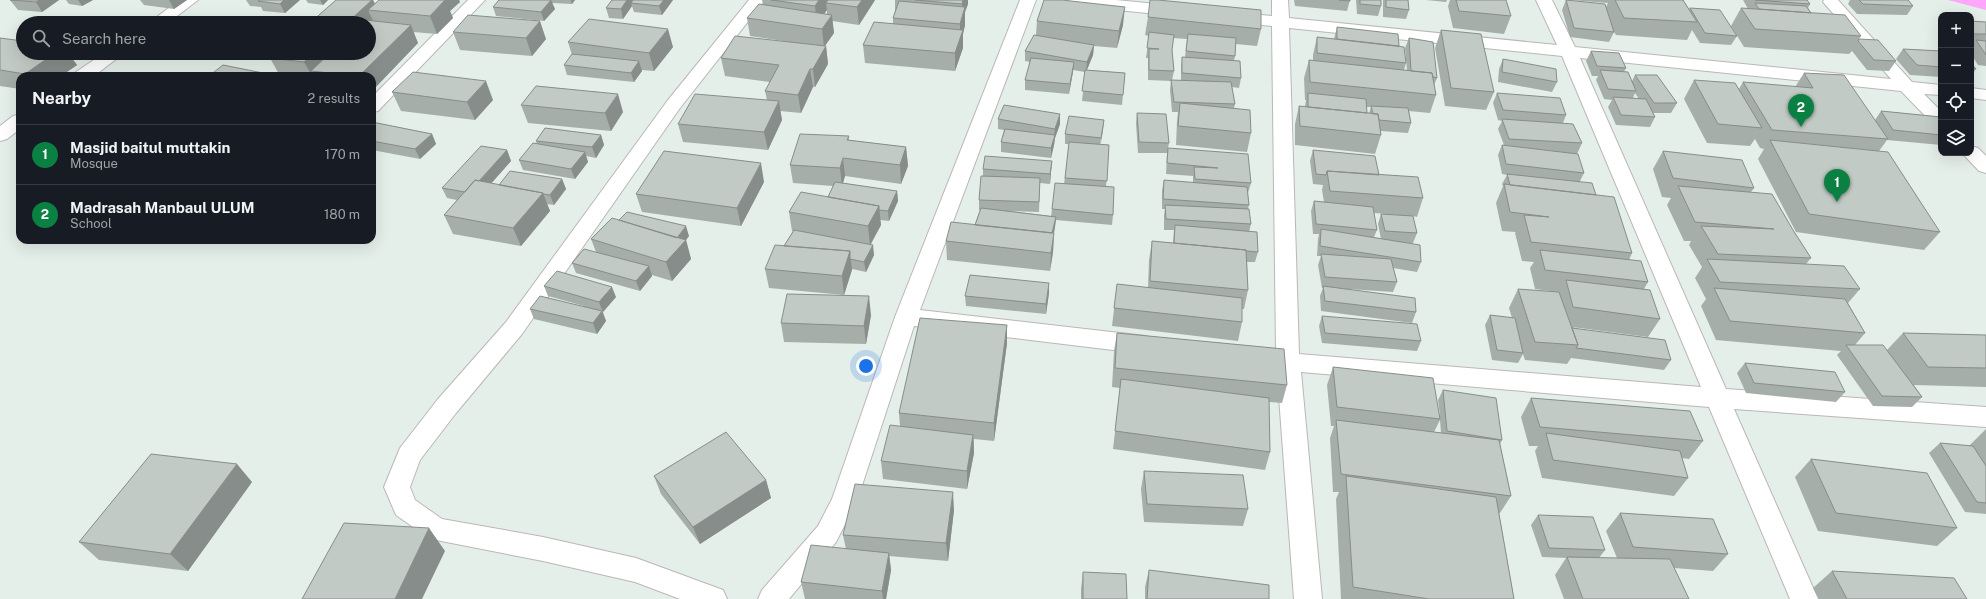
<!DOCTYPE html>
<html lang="en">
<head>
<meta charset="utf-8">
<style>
  body { margin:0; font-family:"Public Sans",sans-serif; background:#20242c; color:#f1f3f6 }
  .controls { position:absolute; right:12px; top:12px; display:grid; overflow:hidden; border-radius:8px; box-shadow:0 4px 16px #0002 }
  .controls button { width:36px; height:36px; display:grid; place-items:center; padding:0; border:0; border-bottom:1px solid #363941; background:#171b24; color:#f1f3f6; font:20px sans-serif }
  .you { position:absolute; left:866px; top:366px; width:14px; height:14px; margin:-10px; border:3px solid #fff; border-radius:50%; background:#1a73e8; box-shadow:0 0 0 6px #1a73e833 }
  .badge { display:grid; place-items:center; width:26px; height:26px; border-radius:50%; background:#0b8043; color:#fff; font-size:13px; font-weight:700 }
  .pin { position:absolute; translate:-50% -33px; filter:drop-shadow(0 1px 2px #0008) }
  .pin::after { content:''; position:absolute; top:21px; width:14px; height:12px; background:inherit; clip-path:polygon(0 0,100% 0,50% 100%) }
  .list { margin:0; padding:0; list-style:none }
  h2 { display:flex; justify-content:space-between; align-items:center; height:52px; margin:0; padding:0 16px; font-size:17px }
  h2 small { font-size:13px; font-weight:400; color:#9ea1a6 }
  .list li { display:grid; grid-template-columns:26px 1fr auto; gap:12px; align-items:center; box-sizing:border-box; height:60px; padding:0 16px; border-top:1px solid #363941 }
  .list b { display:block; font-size:15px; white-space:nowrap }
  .list p { margin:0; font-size:13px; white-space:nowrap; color:#9ea1a6 }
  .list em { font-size:13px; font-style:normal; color:#9ea1a6 }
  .icon { flex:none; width:22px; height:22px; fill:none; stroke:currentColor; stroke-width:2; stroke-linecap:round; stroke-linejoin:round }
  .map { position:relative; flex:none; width:1986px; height:599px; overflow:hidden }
  .search { position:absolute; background:#171b24; box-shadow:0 4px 16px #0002; left:16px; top:16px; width:360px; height:44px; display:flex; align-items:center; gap:10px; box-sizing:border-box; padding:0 14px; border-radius:22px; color:#9ea1a6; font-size:15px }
  .panel { position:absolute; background:#171b24; box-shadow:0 4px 16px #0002; left:16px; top:72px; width:360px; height:172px; border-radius:12px }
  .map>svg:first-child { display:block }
</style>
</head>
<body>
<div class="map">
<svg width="1986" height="599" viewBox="0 0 1986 599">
  <rect width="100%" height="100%" fill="#e5efe9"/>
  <path fill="#fea6f9" d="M1948,0h38v10z"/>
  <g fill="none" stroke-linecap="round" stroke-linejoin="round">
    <defs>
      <path id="minor" d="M179,0h19l-30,23h-19z
        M468,0h17l-107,111 -6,1v-15z
        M749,0h16l-85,108 -158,226 -66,79 -36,47 -10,27 5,13 27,19 101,18 93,21 87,32 4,9h-47l-45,-17 -92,-21 -107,-21 -9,-3 -31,-22 -12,-28 16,-39 38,-49 68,-77 162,-222z
        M1020,0h16l-116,310 226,26 8,3 3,6 -3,6 -8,3 -232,-28 -57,175 -21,41 -47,57h-31l4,-9 56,-64 14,-27 63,-182z
        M1058,0h58l62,6 6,2 2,3 -2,3 -6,2 -112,-11 -6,-2z
        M1272,0h16l1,18 268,27 -21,-45h16l23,47 316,32 -68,-77 1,-2h14l74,82 29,3v10l-17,-1 17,17v16l-7,-2 -33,-34 -321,-33 146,331 260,18v20l-252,-18 84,190h-28l-81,-192 -408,-35 21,227h-28l-17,-229 -29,-5 -4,-6 4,-6 8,-3 20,2 -4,-326 -42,-4 -6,-2 -2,-3 2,-3 6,-2 42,4zM1289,28l273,28 139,331 -402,-33z
        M104,53h20l-30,23h-21l3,-4z
        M1971,88l15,2v10l-15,-2z
        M20,114v15l-13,10 -7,2v-15l13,-10z
        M1971,146l7,2 8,8v17l-7,-2 -17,-18h9z"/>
    </defs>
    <use href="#minor" stroke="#bcb5ba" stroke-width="2"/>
    <use href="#minor" fill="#fff" fill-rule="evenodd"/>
  </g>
  <path fill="#a6aea9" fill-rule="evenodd" d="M10,0h49l-17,12 -24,-2z
    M66,0h27l-11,6 -13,-2z
    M140,0h47l-13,9 -30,-4z
    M246,0h54l-15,13 -22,-2 -2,-4 -11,-1z
    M306,0h22l-5,5 -15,-2z
    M336,0h37l2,4 4,-4h80l1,2 -10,9 3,7 -16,16 -24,-2 5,11 -46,48v-15h-92l-10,-18z
    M499,0h76l-3,4 -20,-1 3,6 -11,12 -48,-5 -3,-9z
    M612,0h61l-11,15 -28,-3 -2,-6 -9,13 -14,-1 -3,-10z
    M762,0h113l-16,25 -27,-4 2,12 -9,13h1l2,18 -13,23h-2l-12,26 -21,-2 2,9 -14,30 -85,-8 -5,-18 89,-24 -2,-9 5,-9 -45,-6 -4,-18 69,-16 -40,-6 -3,-18 16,-14zM827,10v4h-3z
    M895,0h73v4l-3,8v13l-2,9v14l-8,23 -90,-8 -2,-18 30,-21v-6l2,-7z
    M1294,0h56l-3,11 -52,-5z
    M1356,0h25v6l-3,10 -21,-2z
    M1383,0h25l1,10 -3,9 -23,-2z
    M1426,0h21l-1,2z
    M1450,0h56l5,16 -7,18 -51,-6 -5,-22z
    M1566,0l40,7 2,-4 -37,-3h112l6,9 1,-1 47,28 -6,9 -31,-2 -8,-13 -5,10 -71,-5 -2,-3 -5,10 -39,-5 -8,-27z
    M1743,0h64l3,4 -2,4 3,5 50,23 -2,3 37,22 -7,10 -22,-1 -15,-19 -3,3 -105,-7 -13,-21 10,-18 7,1z
    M1850,0h58l5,6 -6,9 -50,-1 -9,-10z
    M1148,17l113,12 -4,17 -21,-2 -1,12 -1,5 7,17 -2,10 -7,-1 3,17 -1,4 17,25 -4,19 -71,-7 1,-24 1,-9h-6l-2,-22 1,-9 -23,-1v-22h-2l3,-22 -4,-1zM1173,38l14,1 -2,18h-3l-1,10v14l-9,-1 2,-9 -2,-21z
    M1037,21l86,4 -6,23 -23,-2 -1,9 -6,15 38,3 -3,32 -40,-4 3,-29 -12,-2 -4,24 -44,-4v-10l5,-18 -5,-1v-10l11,-16z
    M1971,21l15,1v44l-8,-1 -7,-11v-7l2,-3h-2z
    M1337,27l62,19 7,17 -2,7h3l-2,-22 4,-10 28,40 -3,7 2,10 -6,18 -21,-2 2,12 -3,10 -27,-2v4l-6,19 -80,-9v-21l4,-18h6l1,-6h-1l-1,-22 5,-18h4v-5l4,-18 17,2zM1366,107h5l-2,6h-2z
    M1441,30l53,62 -8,18 -41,-4 -10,-58z
    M453,32l93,7 -14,17 -72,-6z
    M0,38l23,15h45l9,12 -16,11h1h-42v13l-20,-3z
    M568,42l105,5 -19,24 -12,-1v1l-8,11 -67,-7 -3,-10 8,-10z
    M1903,49l38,2v26l-31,-2 -14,-16z
    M1591,51l35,17 -2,4 8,9 3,-6 42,28 -6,10h-18l2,4 -5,10 -34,-2 -8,-18 4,-7 -8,-1 -8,-19 2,-4h-6l-6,-15zM1635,93l4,6 -6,-1z
    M1503,59l54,23 -5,10 -54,-10 1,-13z
    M1971,63l5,6 -5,7z
    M1804,73l71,47 6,-9 60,6v28l-54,-5 -8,11 61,81 -16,18 -128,-18 -38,-73 6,-10 -4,-1 -5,-9 -5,7 -43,-3 -23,-44 10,-19 45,9 4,-7 52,5z
    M392,92l101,8 -18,20 -74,-9z
    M1497,93l69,22 -3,8 19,20 -5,11 7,19 -4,8 16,14 36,58 -3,7 19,22 -4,7 16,30 -12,18 -76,-10 99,33 -7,10 -93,-12 -4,6 -42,-4 -2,-6 -5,9 -26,-3 -7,-35 5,-10 22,3 -3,-10 9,-19 41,3 -24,-3 -5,-21 4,-6 -12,-1 -7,-28 1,-1 -14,-1 -6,-28 7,-17 -1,-2 5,-9 -5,-1 -4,-19 4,-10h2l-6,-16 4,-8 -4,-1 -5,-17z
    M521,105l102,7 -12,19 -83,-8z
    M1137,113l32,30 -1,5 83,35 -3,10 1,12 -1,4 3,15 -2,8 9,20 -3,10h-8l1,28 -4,19h-2v13l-4,19 -126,-15 5,-42 31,4 1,-28 3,-19 21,2 1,-13h-10v-15l1,-6h-3v-19l2,-10 29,3v-7l-27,-2 1,-21h-29l-2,-30z
    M998,119l62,5 -5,14 -1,7 -3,13 -50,-6v-10l3,-12 -6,-1z
    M1104,120l-4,24 9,1 -3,42 7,28 -1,10 -56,-5 -2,13 -1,19 -3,19 -103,-11 -1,-19 29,-16 5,-15h-1v-10l4,-24v-7l69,-8 -2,23 -10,-1 -1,29 -30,-1 42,5 1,-7 12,-25 5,-40h-4v-10z
    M372,122l60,12 4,10 -16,15 -48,-9z
    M601,135l3,10 -8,13 -10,-2 2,6 -13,17 -52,-9 -4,-10 18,-16 -1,-3z
    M849,136v4l57,7 2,19 -7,18 -56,-8 -2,7 54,8 1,10 -9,20 -9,-1 1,5 -10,19 3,11 -8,17 -14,-3 -8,26 -75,-7 -4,-19 19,-23 9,-15h-1l-3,-19 39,-15 5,-11 -40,-3 -3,-18z
    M507,150l4,11 -20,22 8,2 63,-6 4,10 -12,16 -7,-1 3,7 -29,35 -68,-12 -9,-19 13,-15 -10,-2 -5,-10z
    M1313,150l66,25 44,23 -6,19 -4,-1 4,17 -4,10h-6l14,19 -4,10 -24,-4 4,14 -4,10 -45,-3 68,23 -4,11 -91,-12 -1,-15 3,-8h-1l-4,-23 3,-9h-4l1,-17 1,-5h-6l-2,-23 3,-10 10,1 -2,-12 1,-5 -10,-1 -3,-23zM1374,213l39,3 -32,-2 -3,10 3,15 -7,-2 3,-7z
    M1663,151l91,37 -3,4 42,38 18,28 -5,6 54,25 -12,14 17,30 -10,12 32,5 16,-17 83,2v52l-72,-2 8,12 -10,10 -39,-1 -36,-51 4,-4 -125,-11 -15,-34 5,-7 -11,-21 7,-11 -13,-22 2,-4h-7l-17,-36 4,-7 -9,-1 -9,-28z
    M764,182l-23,44 -99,-14 -6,-18z
    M619,220l70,16 -3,4 5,19 -19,22 -20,-6v1l-12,15 -64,-18 -4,-10 24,-11 -5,-13z
    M544,286l72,11 -13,15 3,9 -9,13 -63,-15 -4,-10 54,-3 -36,-10z
    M1049,293l-3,21 -80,-8 -1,-10z
    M871,315l-5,29 -82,-2 -3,-19z
    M1322,316l99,25 -4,10 -95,-8 -3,-17z
    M1007,325v18l-13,98 -20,-2v14l-7,36 -84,-10 -2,-18 19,-35 -1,-13z
    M1117,333l170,52 -5,18 -13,-1 1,50 -5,18 -152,-21 7,-61 -8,-1 2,-36z
    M1745,363l100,29 -9,10 -90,-9 -9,-20z
    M1333,367l107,48 -2,-15 5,-10 59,50 -2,4 11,52 -11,17h-1l15,86h-173l-5,-100 3,-7h-6l-3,-54 4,-12h-3l-4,-41zM1440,420l1,13 -7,-1z
    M1531,398l172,43 -14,18 -7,-1 6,20 -14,18 -132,-18 -7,-27 3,-5h-9l-8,-29z
    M1986,429v85l-21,-2 -36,-59 11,-10 29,3z
    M1811,459l146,69 -20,18 -119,-15 -23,-54z
    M1144,471l104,38 -5,17 -99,-4 -3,-33z
    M654,476l112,4 5,18 -71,46 -39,-50z
    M252,482l-64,89 -89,-11 -20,-18z
    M954,510l-6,51 -59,-5 2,14 -5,29h-81l-4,-17 45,-33 -3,-14z
    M1620,513l108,41 -15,17 -39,-3 15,31h-125l-9,-24 11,-17 -24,-1 -11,-32 7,-10 67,35 -6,8h18l-11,-27z
    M1149,570l120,29h-124v-12z
    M1832,571l135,28h-148l-6,-11z
    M1083,572l44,27h-46v-10z"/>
  <path fill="#878d8a" d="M39,0h20l-17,12 -6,-10z
    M78,0h15l-11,6z
    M169,0h18l-13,9z
    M284,0h16l-15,13 -5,-9z
    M320,0h8l-5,5z
    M372,0h1l5,11 -10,-1 6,13h-27z
    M445,0h14l1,2 -10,9 3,7 -16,16 -7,-18z
    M551,0l4,9 -11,12 -3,-9z
    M571,0h4l-3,4z
    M627,0h9l-5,3 1,3 -9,13 -2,-10z
    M664,0h9l-11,15 -3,-9z
    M819,0h14l-7,3 1,7 -10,14 -2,-18z
    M862,0h13l-16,25 -2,-18z
    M963,0h5v4l-3,8v13l-2,9v14l-8,23v-18l5,-15v-14l2,-8v-12z
    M1125,7l-2,18 -6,23 2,-17z
    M832,15l2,18 -10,14 -2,-18z
    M540,21l6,18 -14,17 -6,-18z
    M411,25l7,18 -46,48v-15h-13z
    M668,29l5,18 -19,24 -5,-18z
    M1094,45l-1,10 -7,17 1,-10z
    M826,46l2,18 -13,23 -2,-18z
    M55,53h13l9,12 -16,11h-35l-1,-2z
    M314,53h29l-32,18 3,5h-2l-8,-14z
    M639,61l3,10 -8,11 -3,-9z
    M1074,62l-1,10 -4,22 1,-10z
    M810,69l3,18 -12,26 -3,-18z
    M486,81l7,19 -18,20 -8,-18z
    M618,94l5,18 -12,19 -6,-18z
    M779,101l3,19 -14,30 -4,-18z
    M1060,114v10l-5,14 -1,7 -3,13v-10l3,-12 1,-7z
    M1104,120l-1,10 -3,18 1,-10z
    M432,134l4,10 -16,15 -5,-10z
    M601,135l3,10 -8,13 -4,-11z
    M906,147l2,19 -7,18 -1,-19z
    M507,150l4,11 -37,42 -5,-10z
    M585,152l3,10 -13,17 -4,-10z
    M843,158l2,18 -3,10 -2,-18z
    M1052,161l-1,10 -1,13v-10z
    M761,163l3,19 -23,44 -4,-18z
    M562,179l4,10 -12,16 -4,-10z
    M897,191l1,10 -9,20 -1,-10z
    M543,193l7,18 -29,35 -8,-18z
    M879,206l2,19 -11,20 -2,-19z
    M1056,217l-1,10 -4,21v-10z
    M686,226l3,10 -3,4 5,19 -19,22 -6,-19 9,-21z
    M1054,233l-1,19 -3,19 1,-18z
    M873,245l1,10 -8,17 -2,-10z
    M850,251l2,19 -8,25 -2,-19z
    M649,266l3,10 -12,15 -4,-10z
    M1049,283v10l-3,21v-10z
    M612,287l4,10 -13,15 -4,-10z
    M869,296l2,19 -5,29 -2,-18z
    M602,311l4,10 -9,13 -4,-11z
    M1007,325v18l-13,98v-18z
    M973,435l1,18 -7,36v-18z
    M237,464l15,18 -64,89 -18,-17z
    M766,480l5,18 -71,46 -7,-17z
    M953,492l1,18 -6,51 -2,-18z
    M429,528l16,23 -23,48h-27z
    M889,553l2,17 -5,29h-3l-1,-8z"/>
  <path fill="#c1cac5" stroke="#878d8a" d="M10,0h29l-3,2z
    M260,0h24l-4,4 -22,-3z
    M336,0h36l-25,23h-37z
    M379,0h66l-15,16 -62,-6z
    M499,0h52l-10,12 -48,-5z
    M612,0h15l-6,9 -15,-1z
    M633,0h31l-5,6 -28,-3z
    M771,0h48l-4,6z
    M828,0h34l-5,7 -31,-4z
    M915,0h48l-1,4z
    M1044,0h18l63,7 -6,24 -82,-10z
    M1150,0h8l103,10v19l-113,-12z
    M1339,0h11v1z
    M1360,0h21v6l-21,-2z
    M1386,0h22l1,10 -23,-3z
    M1456,0h50l5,16 -52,-5z
    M1566,0l39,4 9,28 -40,-4z
    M1615,0h68l14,22 -73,-4z
    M1755,0h52l3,4z
    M1859,0h49l5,6 -50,-2z
    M899,1l66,6 -5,17 -67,-6z
    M1755,3l51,3 5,7 -52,-4z
    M759,4l73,11 -10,14 -75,-11z
    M1690,8l30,2 17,26 -32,-3z
    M1741,8l104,7 16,21 -106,-7z
    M468,15l72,6 -14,17 -73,-6z
    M589,19l79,10 -19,24 -81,-11z
    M365,20l46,5 -52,51 -48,-5 19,-18h39v-30h-7z
    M1971,21l15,1v12h-13l-2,-2z
    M874,22l89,8 -8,23 -92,-8z
    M1337,27l61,7 1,12 -62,-7z
    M1441,30l40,4 13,58 -43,-4z
    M1149,32l25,3 -2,15 2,21 -25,-1v-21h10l-12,-1z
    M1188,34l48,4 -1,18 -49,-5z
    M1034,35l60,10 -7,17 -62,-11z
    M735,36l91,10 -13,23h-3l-12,26 -33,-4 14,-26 -58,-7z
    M1317,37l87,10 2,16 -89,-10z
    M0,38l23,3v12h32l-30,21 -25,-4z
    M1409,38l24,4 4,36 -4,-1 -1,-4 -21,-2z
    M1859,39l19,1 18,21 -22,-1 -16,-19z
    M1976,40l10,1v14z
    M1903,49l38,2v16l-24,-2z
    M1591,51l28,2 7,15 -29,-2z
    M276,53h38l-10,9 -34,-4z
    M572,54l67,7 -8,12 -67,-8z
    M1182,57l58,4 1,17 -59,-5z
    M1031,58l43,4 -4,22 -45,-4z
    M1503,59l53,10 1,13 -55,-10z
    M1309,60l123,13 4,22 -126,-13z
    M1971,63l5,6 -5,-1z
    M223,65l45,9 -3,2h-56z
    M1085,70l40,3 -2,22 -41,-4z
    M1600,70l28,2 8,19 -28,-2z
    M413,72l73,9 -19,21 -75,-10z
    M1804,73l40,2 44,64 -116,-9 -29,-48 70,6z
    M1635,75h22l20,28h-23z
    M1171,80l60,2 4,22 -61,-2z
    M1694,80l41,3 27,45 -44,-4z
    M536,86l82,8 -13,19 -84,-8z
    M1308,93l58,6 1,14 -59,-6z
    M1497,93l63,5 6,17 -63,-5z
    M695,94l84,7 -15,31 -86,-8z
    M1613,97l33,2 9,18 -34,-2z
    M1180,103l70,7 1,23 -73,-7z
    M1004,105l56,9 -5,15 -57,-10z
    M1299,106l79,8 3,21 -81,-9z
    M1371,106l37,2 3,15 -32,-3 -1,-6h-5z
    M1881,111l60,6v18l-48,-5z
    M1137,113l29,1 3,29 -30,-1z
    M1069,116l35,4 -3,18 -36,-4z
    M1502,119l71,5 9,19 -73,-4z
    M372,122l60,12 -17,15 -43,-8z
    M545,128l56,7 -9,12 -56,-6z
    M1005,129l50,6 -4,13 -50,-6z
    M800,134l49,2 -2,4 59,7 -6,18 -57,-7 -3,10 -50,-3z
    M1770,140l118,12 52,80 -131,-18z
    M1069,142l40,3 -2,36 -42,-3z
    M533,143l52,9 -14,17 -52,-9z
    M1502,145l76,9 6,19 -78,-9z
    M481,146l26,4 -28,31 -4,-1 -10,12 -23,-4z
    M1168,148l80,6 3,29 -56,-4 -1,-12 24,1 -51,-5z
    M1313,150l62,6 4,19 -52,-4 -1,4 -10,-1z
    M664,151l97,12 -24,45 -101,-14z
    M1663,151l79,9 12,28 -81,-10z
    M985,156l67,5 -2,13 -67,-5z
    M510,171l52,8 -12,16 -7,-1v-1l-44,-8z
    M1327,171l91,6 5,21 -93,-7z
    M1507,174l85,9 4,12 -86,-10z
    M981,176l59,2 -1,24 -60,-2z
    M475,180l68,13 -30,35 -69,-13z
    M1164,180l83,7 2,18 -86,-6z
    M835,182l62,9 -9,20 -9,-1v-4l-51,-9z
    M1055,183l59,4 -1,28 -61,-6z
    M1504,184l110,13 18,56 -101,-11 -7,-27 25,2 -39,-5z
    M1678,186l94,8 21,36 18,28 -93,-4 -17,-28 73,3 -79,-7z
    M801,192l78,14 -11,20 -79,-14z
    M1314,201l59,6 4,23 -61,-6z
    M1165,205l84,4 2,15 -85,-5z
    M981,208l75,9 -4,16 -77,-8z
    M627,212l59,14 -9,12 -58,-18z
    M1381,214l32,2 4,17 -32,-2z
    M612,218l74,22 -20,22 -75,-23z
    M951,222l103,11 -3,20 -105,-12z
    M1175,225l82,7 1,20 -12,-1v-1l-72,-7z
    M1321,229l99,16 1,17 -101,-16z
    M794,230l79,15 -9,17 -14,-3v-8l-66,-5z
    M1152,241l94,9 2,40 -98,-9z
    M775,245l75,6 -8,25 -77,-7z
    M584,249l65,17 -13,15 -64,-18z
    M1540,250l101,11 7,21 -103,-12z
    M1321,254l70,5 6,23 -72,-5z
    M1707,259l137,7 16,23 -140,-7z
    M557,271l55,16 -13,15 -55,-16z
    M970,275l79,8 -3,21 -81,-8z
    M1566,280l84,10 10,29 -87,-12z
    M1117,284l125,14v24l-128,-14z
    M1323,286l92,12 1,14 -91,-11z
    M1714,288l131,11 20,34 -135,-12z
    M1518,289l41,3 19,53 -43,-3z
    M787,294l82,2 -5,30 -83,-3z
    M540,296l62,15 -9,12 -63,-14z
    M1490,315l25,3 8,35 -26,-3z
    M1322,316l95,8 4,17 -96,-8z
    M920,318l87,7 -13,98 -95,-10z
    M1572,328l93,12 6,20 -95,-12 2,-3z
    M1117,333l167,16 3,36 -172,-17z
    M1903,333l83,2v33l-58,-1z
    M1846,345h37l39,52 -40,-1z
    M1745,363l90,9 10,20 -91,-9z
    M1333,367l100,11 7,41 -103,-12z
    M1121,379l148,19 1,54 -155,-21z
    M1443,390l53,8 6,42 -55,-9z
    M1531,398l159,13 13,30 -163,-14z
    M1336,420l163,20 12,56 -170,-22z
    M890,425l83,10 -6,36 -86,-10z
    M726,432l40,48 -73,47 -39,-51z
    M1546,433l134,18 8,27 -135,-18z
    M1940,443l33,3 13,20v37l-9,-1z
    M151,454l86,10 -67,90 -91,-12z
    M1811,459l116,14 30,55 -121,-15z
    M1144,471l99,4 5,34 -101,-5z
    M1346,476l150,21 18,102h-85l-76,-12z
    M855,484l98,8 -7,51 -103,-8z
    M1620,513l93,6 15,35 -95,-7z
    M1538,515l55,2 12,33 -56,-2z
    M344,523l85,5 -34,71h-93z
    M811,545l78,8 -7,38 -81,-9z
    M1567,557l103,2 19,40h-106z
    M1149,570l120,15v14h-122z
    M1832,571l122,7 13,21h-120z
    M1083,572l43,2 1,25h-44z"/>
</svg>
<div class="controls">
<button>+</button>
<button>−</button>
<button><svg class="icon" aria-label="locate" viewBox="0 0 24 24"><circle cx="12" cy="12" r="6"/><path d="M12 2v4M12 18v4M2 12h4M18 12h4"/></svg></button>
<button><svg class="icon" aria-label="layers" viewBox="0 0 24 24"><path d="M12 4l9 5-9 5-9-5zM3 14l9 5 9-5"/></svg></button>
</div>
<div class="you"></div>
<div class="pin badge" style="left:1837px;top:202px">1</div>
<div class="pin badge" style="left:1801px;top:127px">2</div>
<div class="search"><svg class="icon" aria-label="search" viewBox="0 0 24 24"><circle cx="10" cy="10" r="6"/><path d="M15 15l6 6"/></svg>Search here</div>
<section class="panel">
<h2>Nearby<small>2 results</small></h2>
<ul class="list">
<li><span class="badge">1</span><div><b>Masjid baitul muttakin</b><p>Mosque</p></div><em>170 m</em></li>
<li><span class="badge">2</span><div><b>Madrasah Manbaul ULUM</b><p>School</p></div><em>180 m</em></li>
</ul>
</section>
</div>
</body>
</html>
